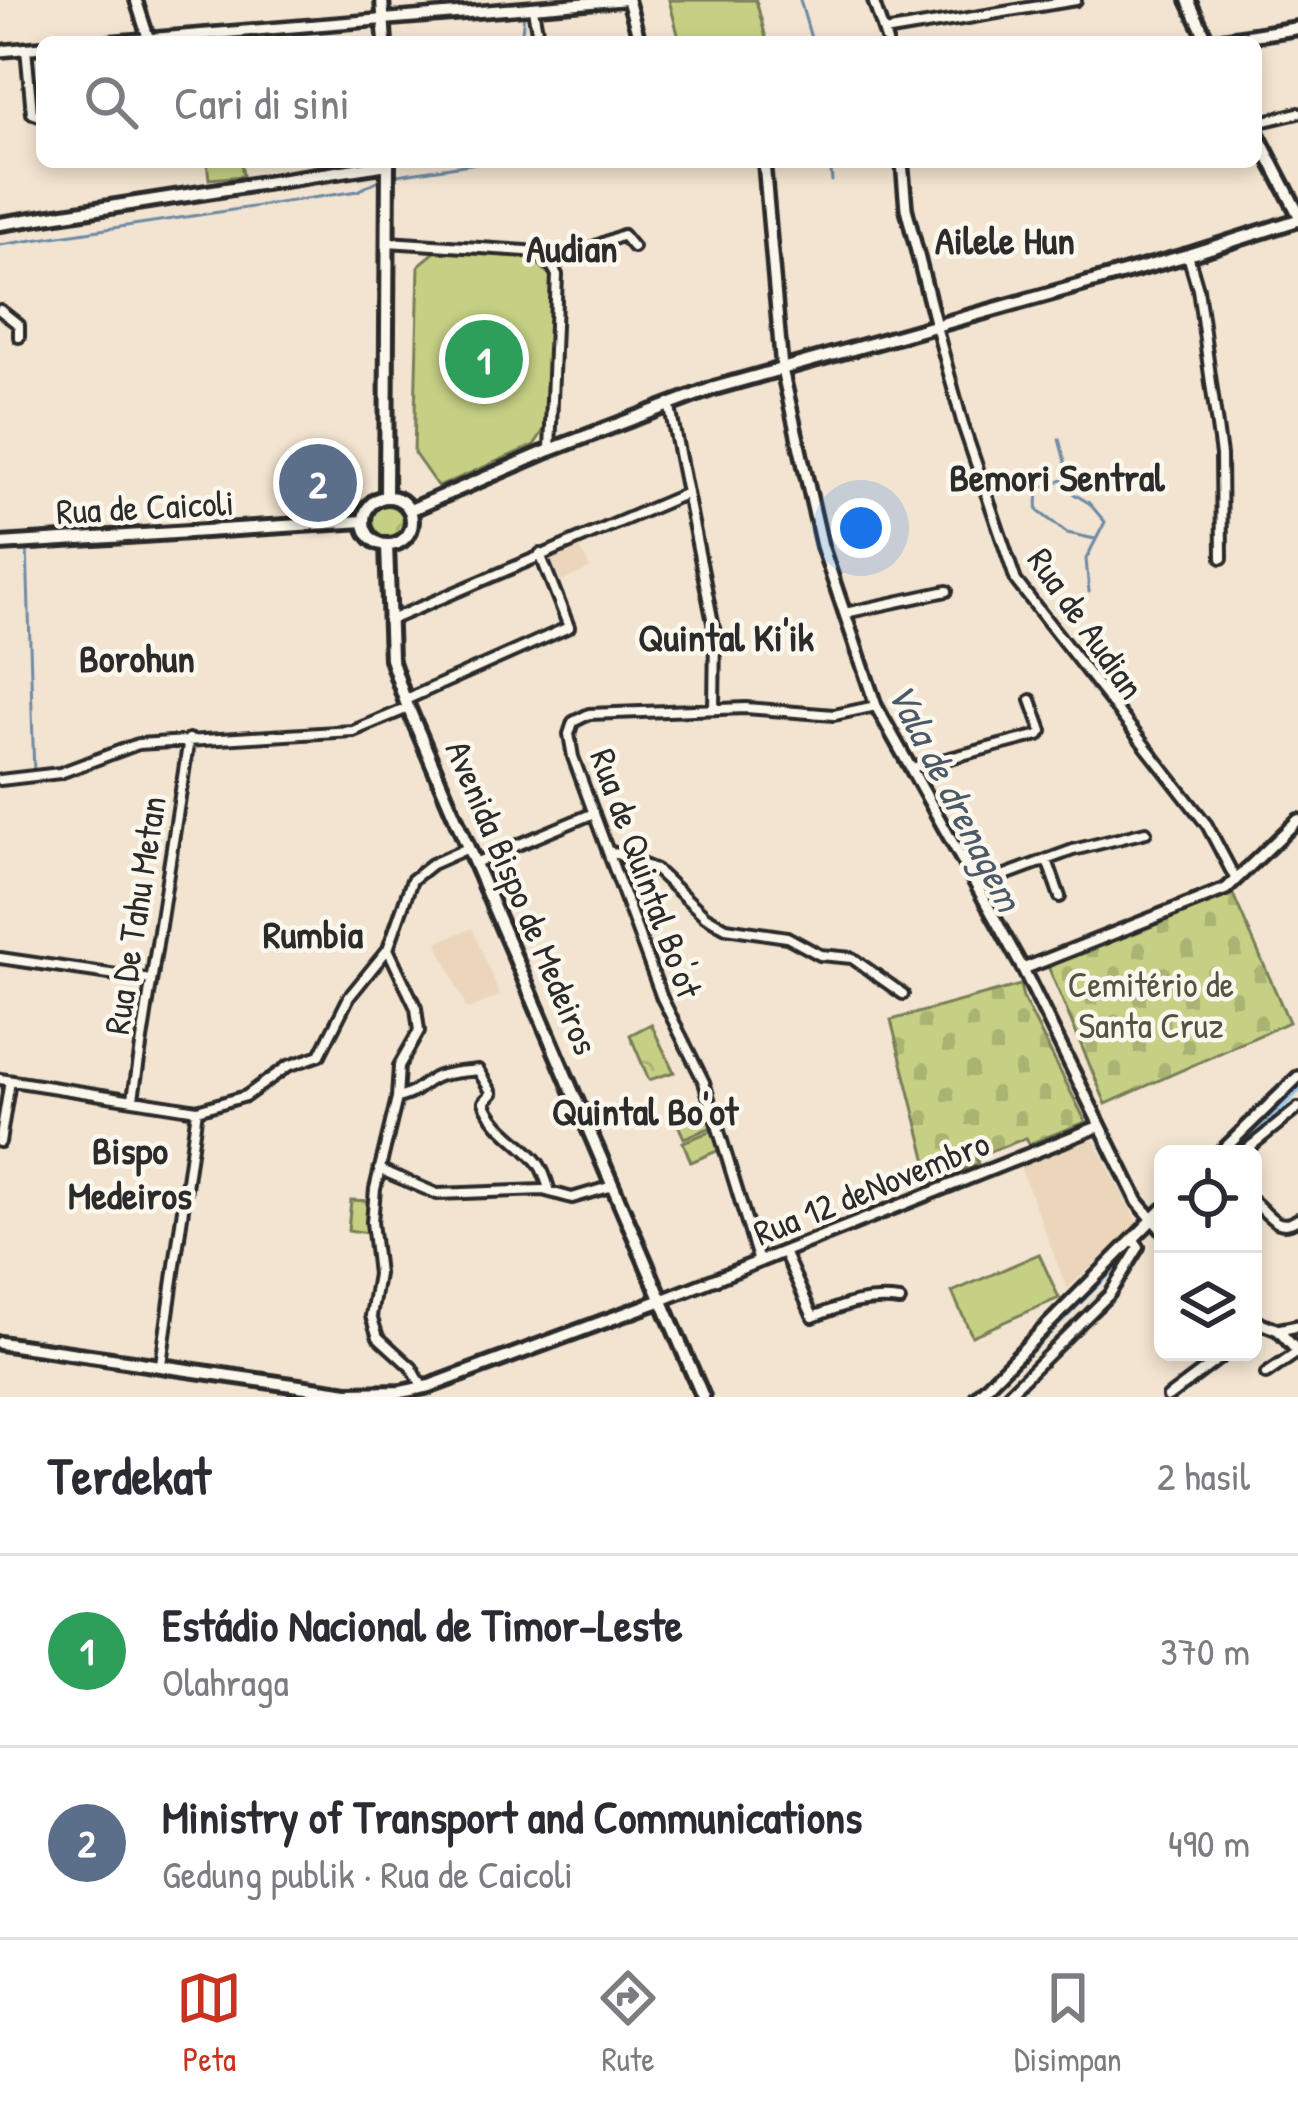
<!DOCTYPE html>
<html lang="id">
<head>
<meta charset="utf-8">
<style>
  body { margin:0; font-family:"Patrick Hand",sans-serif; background:#f7f7f7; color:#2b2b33 }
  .controls { position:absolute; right:36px; bottom:36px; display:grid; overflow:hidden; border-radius:18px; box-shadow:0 6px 18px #0003 }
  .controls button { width:108px; height:108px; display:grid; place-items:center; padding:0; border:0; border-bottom:3px solid #e1e1e2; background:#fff; color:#2b2b33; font:60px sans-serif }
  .you { position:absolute; left:861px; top:528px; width:42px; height:42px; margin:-30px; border:9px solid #fff; border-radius:50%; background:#1a73e8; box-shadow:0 0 0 18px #1a73e833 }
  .badge { display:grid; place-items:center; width:78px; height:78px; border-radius:50%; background:#c8321e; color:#fff; font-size:39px; font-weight:700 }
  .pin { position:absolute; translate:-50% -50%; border:6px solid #fff; box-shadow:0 3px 12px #0006 }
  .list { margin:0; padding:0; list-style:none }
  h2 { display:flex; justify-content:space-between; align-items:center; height:156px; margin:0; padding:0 48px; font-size:51px }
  h2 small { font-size:39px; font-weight:400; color:#7c7c81 }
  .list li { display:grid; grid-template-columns:78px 1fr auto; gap:36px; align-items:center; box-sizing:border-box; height:192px; padding:0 48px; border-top:3px solid #e1e1e2 }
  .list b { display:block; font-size:45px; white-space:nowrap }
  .list p { margin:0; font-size:39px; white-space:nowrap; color:#7c7c81 }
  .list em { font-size:39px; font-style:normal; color:#7c7c81 }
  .icon { flex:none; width:66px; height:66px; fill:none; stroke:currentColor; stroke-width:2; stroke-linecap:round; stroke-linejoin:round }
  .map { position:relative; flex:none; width:1298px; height:1397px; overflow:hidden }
  .search { position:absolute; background:#fff; box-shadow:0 6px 18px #0003; left:36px; right:36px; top:36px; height:132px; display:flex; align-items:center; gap:30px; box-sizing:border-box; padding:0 42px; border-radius:18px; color:#7c7c81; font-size:45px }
  .sheet { height:540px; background:#fff }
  nav { display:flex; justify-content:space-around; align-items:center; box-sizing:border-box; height:168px; border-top:3px solid #e1e1e2; background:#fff; font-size:33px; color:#7c7c81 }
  nav a { display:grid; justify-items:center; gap:6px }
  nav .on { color:#c8321e }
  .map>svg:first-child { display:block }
</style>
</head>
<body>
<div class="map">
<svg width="1298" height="1397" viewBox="0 0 1298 1397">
  <defs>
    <pattern id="cemetery-stones" width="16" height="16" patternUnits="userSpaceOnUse" patternTransform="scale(3)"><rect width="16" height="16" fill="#c5d084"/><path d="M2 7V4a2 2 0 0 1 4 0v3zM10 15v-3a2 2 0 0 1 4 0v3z" fill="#a9b372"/></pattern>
    <pattern id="park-crowns" width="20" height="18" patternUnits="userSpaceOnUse" patternTransform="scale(3)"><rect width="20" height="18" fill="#c5d084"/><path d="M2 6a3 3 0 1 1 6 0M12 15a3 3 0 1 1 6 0" fill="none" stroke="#a9b372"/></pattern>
  </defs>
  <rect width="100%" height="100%" fill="#f2e4d0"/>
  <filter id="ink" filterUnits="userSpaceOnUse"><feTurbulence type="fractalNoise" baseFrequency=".00833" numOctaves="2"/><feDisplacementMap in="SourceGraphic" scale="24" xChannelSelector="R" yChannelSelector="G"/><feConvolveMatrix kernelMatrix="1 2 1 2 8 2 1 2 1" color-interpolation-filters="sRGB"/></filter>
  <g filter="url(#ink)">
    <path fill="#ebd6bc" d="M577,542l13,26 -29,14 -12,-27z
      M472,928l28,68 -33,13 -30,-67z
      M1093,1138l45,86 -71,65 -48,-125z"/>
    <path fill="url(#cemetery-stones)" stroke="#787e58" stroke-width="3" d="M1232,892l57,130 -183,82 -58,-138z
      M1020,985l3,13 63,124 -57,22 -3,-6 -50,19 2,7 -46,17 -41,-161z"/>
    <path fill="url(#park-crowns)" stroke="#787e58" stroke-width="3" d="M207,162h34l2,14 -34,3z
      M370 522a19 19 0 1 1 38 0a19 19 0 1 1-38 0Z
      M651,1024l23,48 -25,8 -19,-45z"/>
    <path fill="#c5d084" stroke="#787e58" stroke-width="3" d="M669,0h87l11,42h-87z
      M441,247l87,6 26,27 -6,144 -14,21 -96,42 -24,-34 5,-188z
      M707,1105l8,21 -31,12 -9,-20z
      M714,1130l8,19 -31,13 -8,-20z
      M351,1200l19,1 -2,32 -20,-3z
      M1039,1254l20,44 -87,38 -20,-44z"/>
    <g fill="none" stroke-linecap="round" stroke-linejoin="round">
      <path stroke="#6e8aa4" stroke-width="3" d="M800,0l12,42
        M521,42l3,-28
        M830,162l2,19
        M390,176l94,-14
        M0,245l358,-54 23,-12
        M1059,439l15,55 15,9 16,19 -19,37 3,33
        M1065,480c-21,3 -31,8 -27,31l29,22 28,6
        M27,545l7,231
        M826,572l29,87
        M992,923l24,47
        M1030,998l61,121
        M1097,1136l32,66"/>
      <path stroke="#9ac9f5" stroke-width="8" d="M1231,1154l67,-65
        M1013,1367l114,-113"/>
      <defs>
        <path id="minor" d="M873,0l14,42
          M533,9l6,33
          M884,32l192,-32
          M26,48l6,65 10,4
          M1256,123l42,-10
          M387,242l139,9c16,4 24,9 31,24l-7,175
          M1188,255l10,34 23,166 1,103
          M552,264l71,-29 10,12
          M0,310l19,15v12
          M936,326l27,99 53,156 191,244 28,53
          M669,403l46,230 -1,75
          M845,613l102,-22
          M388,621l297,-127
          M405,700l164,-73 -29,-73
          M911,768l128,-33 3,-4 -11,-31
          M0,780l60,-7 78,-29 215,-13 55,-23
          M612,852l44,18 49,46 21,12 61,9 33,18 32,3 51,36
          M1047,860l13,37
          M477,862l117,-49
          M978,885l95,-35 73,-18
          M388,949l28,59 3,23 -20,35 -2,32 -22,91 -3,33 6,52 -7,42 7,21 34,31 11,20
          M0,958l151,22
          M0,1079l197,31
          M133,1098l56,-359
          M397,1098c23,-6 20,-11 37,-20 12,-6 30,-6 44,-8l14,23 -8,9c11,28 37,39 54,61 6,8 9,19 12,29
          M0,1142l10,-61
          M1241,1154l57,-46
          M379,1169l58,25 106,-4 29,8 37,-11
          M1253,1201c16,13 24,32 45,18
          M784,1252l29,65c31,-12 53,-21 87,-16
          M759,1262l-55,-180 -42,-84 -89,-241 -4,-23 4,-12 16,-8 157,-6 88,7 42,-9
          M161,1364l36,-254 49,-14 42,-30 32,-11 29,-58 39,-48 24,-69 20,-16 36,-16
          M1266,1374l32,-22
          M1005,1397l105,-103 29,-47 -5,-7
          M1168,1397l60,-45"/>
        <path id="tertiary" d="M136,0l12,37
          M628,0l12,42
          M109,42l513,-42
          M0,51l42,-4
          M764,162l18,207 40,177 54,160 147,263 115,233 25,29
          M902,162l4,46 30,118
          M1023,969l203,-80 72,-69
          M1219,1154l79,-77
          M662,1300l438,-174
          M1253,1320l25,10 20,22
          M1278,1330l20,-4
          M976,1397l187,-188"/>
        <path id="secondary" d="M1188,0l20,42
          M1209,42l89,-14
          M1256,132l42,81
          M0,544l364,-23
          M0,1343l348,50 53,-1 29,-6 232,-86"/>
        <path id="primary" d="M382,0l3,42
          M0,224l388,-60
          M386,497l2,-335
          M364 521a24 24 0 1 1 48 0a24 24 0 1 1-48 0Z
          M410,510l140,-60 164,-62 474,-133 110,-35
          M387,545l4,114 14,41 298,697"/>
      </defs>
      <use href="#minor" stroke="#2b2b2b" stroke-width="16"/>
      <use href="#tertiary" stroke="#2b2b2b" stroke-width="18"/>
      <use href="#secondary" stroke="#2b2b2b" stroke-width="20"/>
      <use href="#primary" stroke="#2b2b2b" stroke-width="20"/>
      <use href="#minor" stroke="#fbf7ec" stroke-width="8"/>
      <use href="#tertiary" stroke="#fbf7ec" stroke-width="9"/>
      <use href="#secondary" stroke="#fbf7ec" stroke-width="10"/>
      <use href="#primary" stroke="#fbf7ec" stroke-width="10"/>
    </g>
  </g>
  <g text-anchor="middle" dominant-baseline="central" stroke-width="9" stroke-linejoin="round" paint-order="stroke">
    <g font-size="36" fill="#2b2b2b" stroke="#fbf7ec">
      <text transform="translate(145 506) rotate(-3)">Rua de Caicoli</text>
      <text transform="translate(1087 623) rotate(55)">Rua de Audian</text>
      <text transform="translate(647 873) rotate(70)">Rua de Quintal Bo'ot</text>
      <text transform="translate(523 897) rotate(67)">Avenida Bispo de Medeiros</text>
      <text transform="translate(134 915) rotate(-81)">Rua De Tahu Metan</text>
      <text transform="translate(871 1187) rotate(-22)">Rua 12 deNovembro</text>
    </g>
    <g font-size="36" fill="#525441" stroke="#fbf7ec">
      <text x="1151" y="983">Cemitério de<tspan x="1151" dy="41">Santa Cruz</tspan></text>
    </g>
    <g font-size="39" font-weight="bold" fill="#2b2b2b" stroke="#fbf7ec">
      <text x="1005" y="239">Ailele Hun</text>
      <text x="572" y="247">Audian</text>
      <text x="1057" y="476">Bemori Sentral</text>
      <text x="726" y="636">Quintal Ki'ik</text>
      <text x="137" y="657">Borohun</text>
      <text x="313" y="933">Rumbia</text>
      <text x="645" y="1110">Quintal Bo'ot</text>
      <text x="130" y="1149">Bispo<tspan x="130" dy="45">Medeiros</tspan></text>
    </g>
    <g font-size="39" font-style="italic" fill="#4c5a68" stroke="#fbf7ec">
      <text transform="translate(956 796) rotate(63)">Vala de drenagem</text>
    </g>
  </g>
</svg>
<div class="controls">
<button><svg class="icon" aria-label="locate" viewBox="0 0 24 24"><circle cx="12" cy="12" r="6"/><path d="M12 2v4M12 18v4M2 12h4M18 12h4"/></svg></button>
<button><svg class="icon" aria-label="layers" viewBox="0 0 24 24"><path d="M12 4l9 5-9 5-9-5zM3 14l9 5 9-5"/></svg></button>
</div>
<div class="you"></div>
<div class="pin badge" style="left:484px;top:359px;background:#2e9e5b">1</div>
<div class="pin badge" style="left:318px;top:483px;background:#5c6f8a">2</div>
<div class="search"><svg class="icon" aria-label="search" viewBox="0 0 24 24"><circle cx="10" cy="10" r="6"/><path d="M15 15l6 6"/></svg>Cari di sini</div>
</div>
<section class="sheet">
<h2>Terdekat<small>2 hasil</small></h2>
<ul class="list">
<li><span class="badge" style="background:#2e9e5b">1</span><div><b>Estádio Nacional de Timor-Leste</b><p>Olahraga</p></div><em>370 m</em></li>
<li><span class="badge" style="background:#5c6f8a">2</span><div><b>Ministry of Transport and Communications</b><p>Gedung publik · Rua de Caicoli</p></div><em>490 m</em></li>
</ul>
</section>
<nav>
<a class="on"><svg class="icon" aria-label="map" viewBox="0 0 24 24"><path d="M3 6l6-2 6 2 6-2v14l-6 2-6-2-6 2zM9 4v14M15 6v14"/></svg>Peta</a>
<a><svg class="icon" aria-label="directions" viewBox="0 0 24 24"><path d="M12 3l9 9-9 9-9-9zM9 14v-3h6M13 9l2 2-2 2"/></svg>Rute</a>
<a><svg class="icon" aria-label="saved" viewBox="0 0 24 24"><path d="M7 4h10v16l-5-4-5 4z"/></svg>Disimpan</a>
</nav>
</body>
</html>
